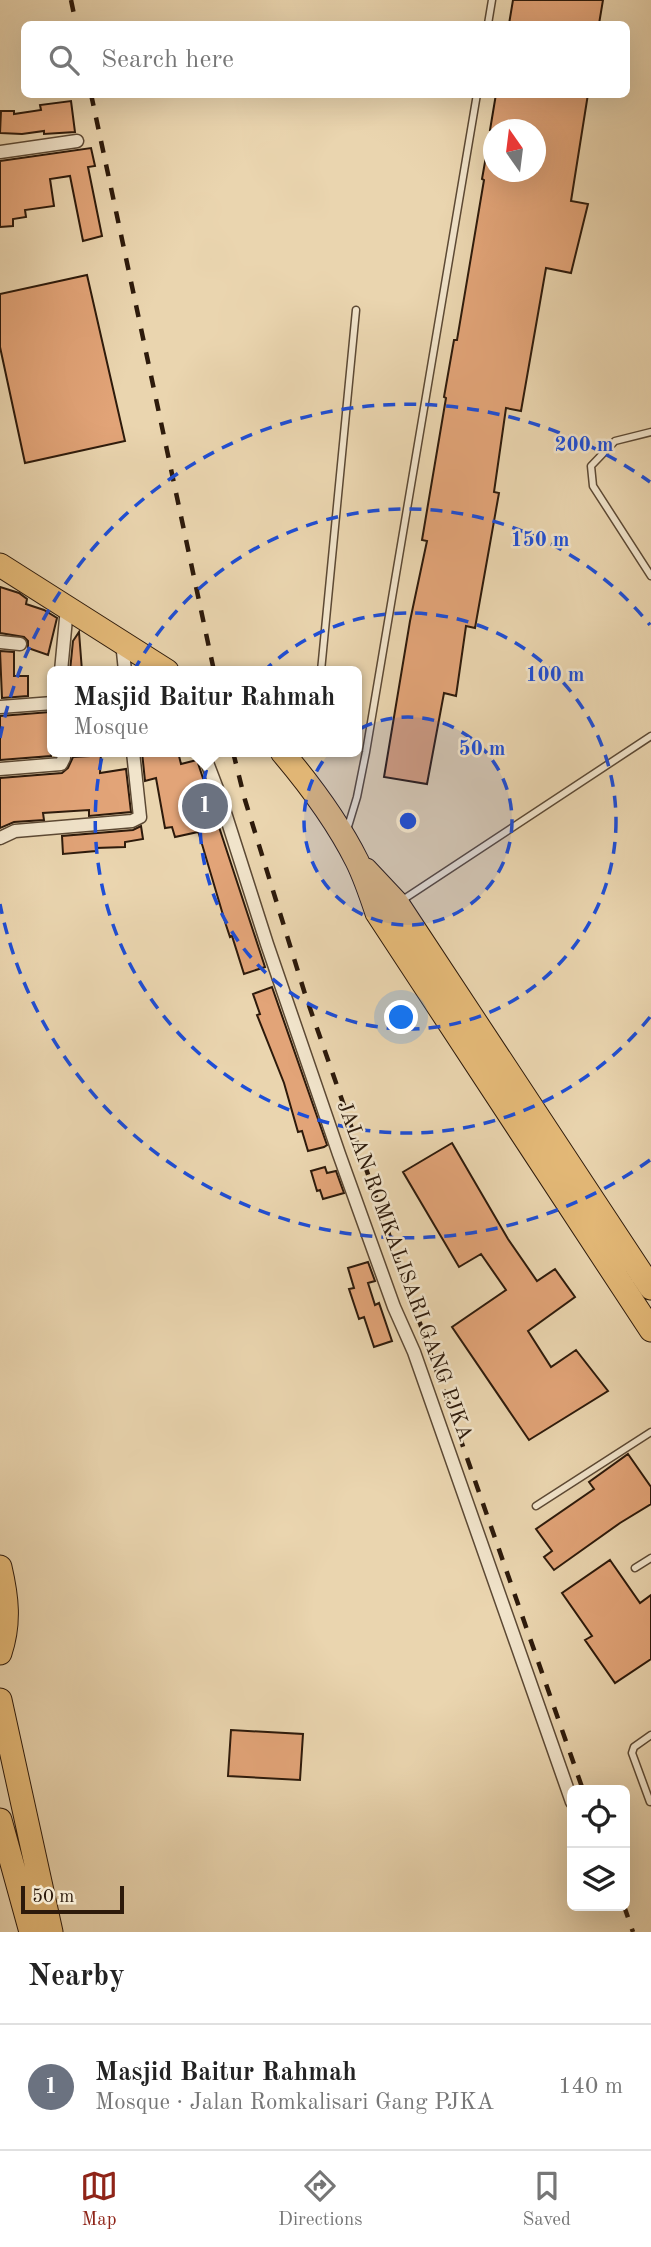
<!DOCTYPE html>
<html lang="en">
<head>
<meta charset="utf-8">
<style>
  body { margin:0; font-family:"Old Standard TT",serif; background:#f6f6f6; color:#222 }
  .controls { position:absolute; right:21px; bottom:21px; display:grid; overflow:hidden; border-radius:10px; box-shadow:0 7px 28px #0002 }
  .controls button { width:63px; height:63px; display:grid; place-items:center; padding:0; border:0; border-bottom:2px solid #e0e0e0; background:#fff; color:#222; font:35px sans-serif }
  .compass { position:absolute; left:483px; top:119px; width:63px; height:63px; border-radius:50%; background:#fff; box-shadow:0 7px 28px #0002; rotate:346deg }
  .scale { position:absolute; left:21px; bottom:18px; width:103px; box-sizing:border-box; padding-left:7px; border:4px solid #2d1a0b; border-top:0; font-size:19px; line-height:24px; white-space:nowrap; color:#2d1a0b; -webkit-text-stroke:5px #f1e4cb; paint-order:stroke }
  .you { position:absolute; left:402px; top:1018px; width:24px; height:24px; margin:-18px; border:5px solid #fff; border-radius:50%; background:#1a73e8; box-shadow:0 0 0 10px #1a73e833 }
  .badge { display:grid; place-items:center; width:46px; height:46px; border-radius:50%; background:#8f2418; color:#fff; font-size:23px; font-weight:700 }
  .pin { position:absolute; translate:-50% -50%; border:4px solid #fff; box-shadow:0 2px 7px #0006 }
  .popup { position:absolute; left:47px; top:666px; width:315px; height:91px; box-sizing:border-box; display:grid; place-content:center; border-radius:10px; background:#fff; filter:drop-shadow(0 2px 5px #0005); font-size:23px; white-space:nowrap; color:#767676 }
  .popup b { font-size:26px; color:#222 }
  .popup::after { content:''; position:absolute; left:50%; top:100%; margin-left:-14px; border:14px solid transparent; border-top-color:#fff }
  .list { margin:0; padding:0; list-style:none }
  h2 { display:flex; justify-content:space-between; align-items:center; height:91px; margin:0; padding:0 28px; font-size:30px }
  h2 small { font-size:23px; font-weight:400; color:#767676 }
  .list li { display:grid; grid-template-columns:46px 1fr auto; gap:21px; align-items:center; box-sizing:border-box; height:126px; padding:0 28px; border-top:2px solid #e0e0e0 }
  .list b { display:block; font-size:26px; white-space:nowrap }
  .list p { margin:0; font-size:23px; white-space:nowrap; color:#767676 }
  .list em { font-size:23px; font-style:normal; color:#767676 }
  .icon { flex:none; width:38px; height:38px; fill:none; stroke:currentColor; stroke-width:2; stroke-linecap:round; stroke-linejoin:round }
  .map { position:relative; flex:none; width:651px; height:1932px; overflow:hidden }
  .search { position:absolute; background:#fff; box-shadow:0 7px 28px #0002; left:21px; right:21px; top:21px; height:77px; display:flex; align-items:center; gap:18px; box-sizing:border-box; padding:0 24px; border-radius:10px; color:#767676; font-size:26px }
  .sheet { height:217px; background:#fff }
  nav { display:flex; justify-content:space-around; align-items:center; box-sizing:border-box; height:98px; border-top:2px solid #e0e0e0; background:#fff; font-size:19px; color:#767676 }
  nav a { display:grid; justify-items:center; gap:4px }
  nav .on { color:#8f2418 }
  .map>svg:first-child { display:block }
</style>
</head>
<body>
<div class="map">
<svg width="651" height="1932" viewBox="0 0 651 1932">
  <rect width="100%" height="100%" fill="#ead5af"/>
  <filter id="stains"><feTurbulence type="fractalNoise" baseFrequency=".00286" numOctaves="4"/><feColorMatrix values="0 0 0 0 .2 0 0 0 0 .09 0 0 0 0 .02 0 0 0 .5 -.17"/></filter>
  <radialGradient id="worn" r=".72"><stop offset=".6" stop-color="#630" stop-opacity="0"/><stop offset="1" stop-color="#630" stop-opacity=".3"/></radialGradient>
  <path fill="#e2a478" stroke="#2d1a0b" stroke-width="2" d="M513,0h90l-4,24h-90z
    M496,94h92l-17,107 17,3 -17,69 -25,-5 -25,143 -15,-3 -12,84 5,1 -24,135 -9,-2 -10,70 -12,-3 -17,91 -43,-7 26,-156 17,-80 -5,-1 24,-142 -2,-1 10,-57h3l27,-160 -2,-1 6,-34h6v27h42v-42h-46z
    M71,101l4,31 -31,2v-3l-22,3 -22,-1 1,-22h13v3l27,-4 -1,-5z
    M91,148l4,18 -7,1 14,69 -19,5 -13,-65 -20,3 4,27 -29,4 1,7 -13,2v7l-13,1v-66z
    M87,275l38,166 -100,22 -25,-116v-53z
    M0,587l19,6 8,6 -1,5 18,6 13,8 -9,37 -20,-7v-7l-4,-4 -24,-4z
    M79,632l3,39h-12l3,-30z
    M0,651l14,1v24h14v20l-26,2z
    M50,712l3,22v3l-4,1 2,18 -51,4v-44z
    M90,752h11l-1,21 26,-4 5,43 -42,4v-6l-46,3 1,7 -30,2 -14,6v-50l62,-5 6,-5 5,-11 17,-1z
    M142,752h36l3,12 16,-4 68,207 -21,7 -12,-38 -2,1 -4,-12 -27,-91 -1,-2 -23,5 -3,-10 -7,1 -9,-50 -11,3z
    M141,826l2,13 -18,3v5l-29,1v3l-33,3 -1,-18 71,-6z
    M272,987l55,158 -3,2 -16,4 -6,-20 -4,1 -14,-49 -27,-68 3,-1 -7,-20z
    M452,1143l56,96 29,42 18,-12 20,28 -47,34 23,36 25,-17 32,41 -79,49 -77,-113 54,-37 -25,-36 -22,13 -56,-95z
    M325,1167l2,6 9,-2 8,22 -21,6 -3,-9 -3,1 -6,-20z
    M368,1262l7,19 -7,2 7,22 4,-2 13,38 -18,6 -10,-30 -5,2 -10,-30 5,-1 -6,-20z
    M628,1454l23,33v17l-31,19 -66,47 -10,-13 8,-6 -16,-22 58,-40 -5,-7z
    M610,1560l30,43 11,-8v64l-36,24 -30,-43 7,-4 -30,-43z
    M231,1730l72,4 -3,46 -72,-4z"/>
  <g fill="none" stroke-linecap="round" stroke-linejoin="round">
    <defs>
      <path id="lane" d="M488,24l4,-24
        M651,432l-36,9 -24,25 2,20 58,90
        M321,671l35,-361
        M347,830l10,-33 9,-45 111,-658
        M401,901l250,-165
        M536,1506l115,-74
        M635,1568l16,-10
        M650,1802l-18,-49 2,-6 17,-12"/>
      <path id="street" d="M0,152l77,-11
        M0,642l20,2
        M122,642l3,29
        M61,671l6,-63
        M0,707l53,-4
        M203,752l16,42 48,150 72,210 55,153 20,45 158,450
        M0,769l61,-5 3,-6v-6
        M0,838l15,-7 117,-10 8,-4 -7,-65"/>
      <path id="highway" d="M0,565l167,106
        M282,752c28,33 55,69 75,109 8,16 14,34 20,52l274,417
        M366,870l31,33 254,385
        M0,1567c7,30 10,56 0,86
        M0,1700l51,232
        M0,1820l31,112"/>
    </defs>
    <use href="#lane" stroke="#5c4934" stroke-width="9"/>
    <use href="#street" stroke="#5c4934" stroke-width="15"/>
    <use href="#highway" stroke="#2d1a0b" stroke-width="25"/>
    <use href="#lane" stroke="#f1e4cb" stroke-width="6"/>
    <use href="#street" stroke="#f1e4cb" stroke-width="12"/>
    <use href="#highway" stroke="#e5ba78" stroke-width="23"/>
    <path stroke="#2d1a0b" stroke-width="4.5" stroke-dasharray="12 12" stroke-linecap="butt" d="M71,0l5,24
      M91,94l123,577
      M233,752l12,48 60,194 278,796
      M624,1906l9,26"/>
  </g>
  <circle cx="408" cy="821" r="104" fill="#1d4ed8" fill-opacity=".12"/>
  <g fill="none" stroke="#1d4ed8" stroke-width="3.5" stroke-dasharray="12 9">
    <circle cx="408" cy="821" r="104"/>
    <circle cx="408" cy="821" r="208"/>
    <path d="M650 1017A312 312 0 1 1 650 625"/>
    <path d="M650 1160A416 416 0 0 1 0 904M0 738A416 416 0 0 1 650 482"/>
  </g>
  <g text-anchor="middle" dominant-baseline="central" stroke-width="5" stroke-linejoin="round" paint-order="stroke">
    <g font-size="21" fill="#2d1a0b" stroke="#f1e4cb">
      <text transform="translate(404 1271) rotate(70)">JALAN ROMKALISARI GANG PJKA</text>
    </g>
  </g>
  <circle cx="408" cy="821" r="10" fill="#1d4ed8" stroke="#f1e4cb" stroke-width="3.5"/>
  <g font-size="21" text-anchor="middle" font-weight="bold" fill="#1d4ed8" stroke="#f1e4cb" stroke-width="5" stroke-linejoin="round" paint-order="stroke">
    <text x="584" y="451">200 m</text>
    <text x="540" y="546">150 m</text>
    <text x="555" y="681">100 m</text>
    <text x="482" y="755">50 m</text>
  </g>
  <rect width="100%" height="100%" filter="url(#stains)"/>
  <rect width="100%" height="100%" fill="url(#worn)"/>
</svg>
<div class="controls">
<button><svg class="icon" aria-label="locate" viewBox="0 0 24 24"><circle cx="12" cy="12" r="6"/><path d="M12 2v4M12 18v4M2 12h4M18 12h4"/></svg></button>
<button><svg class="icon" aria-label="layers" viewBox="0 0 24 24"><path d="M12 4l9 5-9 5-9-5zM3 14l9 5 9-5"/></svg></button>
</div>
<svg class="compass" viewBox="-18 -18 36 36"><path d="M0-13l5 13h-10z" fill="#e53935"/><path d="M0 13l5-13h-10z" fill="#767676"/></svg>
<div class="scale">50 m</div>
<div class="you"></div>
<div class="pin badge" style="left:205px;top:806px;background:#6b7280">1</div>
<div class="popup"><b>Masjid Baitur Rahmah</b>Mosque</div>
<div class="search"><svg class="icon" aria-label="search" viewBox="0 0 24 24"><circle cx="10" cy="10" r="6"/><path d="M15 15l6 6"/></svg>Search here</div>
</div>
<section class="sheet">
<h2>Nearby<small></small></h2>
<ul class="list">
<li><span class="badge" style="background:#6b7280">1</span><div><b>Masjid Baitur Rahmah</b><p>Mosque · Jalan Romkalisari Gang PJKA</p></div><em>140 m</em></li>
</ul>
</section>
<nav>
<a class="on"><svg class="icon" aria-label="map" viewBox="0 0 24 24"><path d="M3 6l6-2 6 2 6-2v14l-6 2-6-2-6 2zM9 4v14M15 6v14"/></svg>Map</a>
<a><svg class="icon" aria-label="directions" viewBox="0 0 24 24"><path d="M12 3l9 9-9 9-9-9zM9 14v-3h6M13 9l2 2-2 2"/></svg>Directions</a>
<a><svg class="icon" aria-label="saved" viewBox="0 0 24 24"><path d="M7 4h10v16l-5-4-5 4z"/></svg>Saved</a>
</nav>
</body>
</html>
